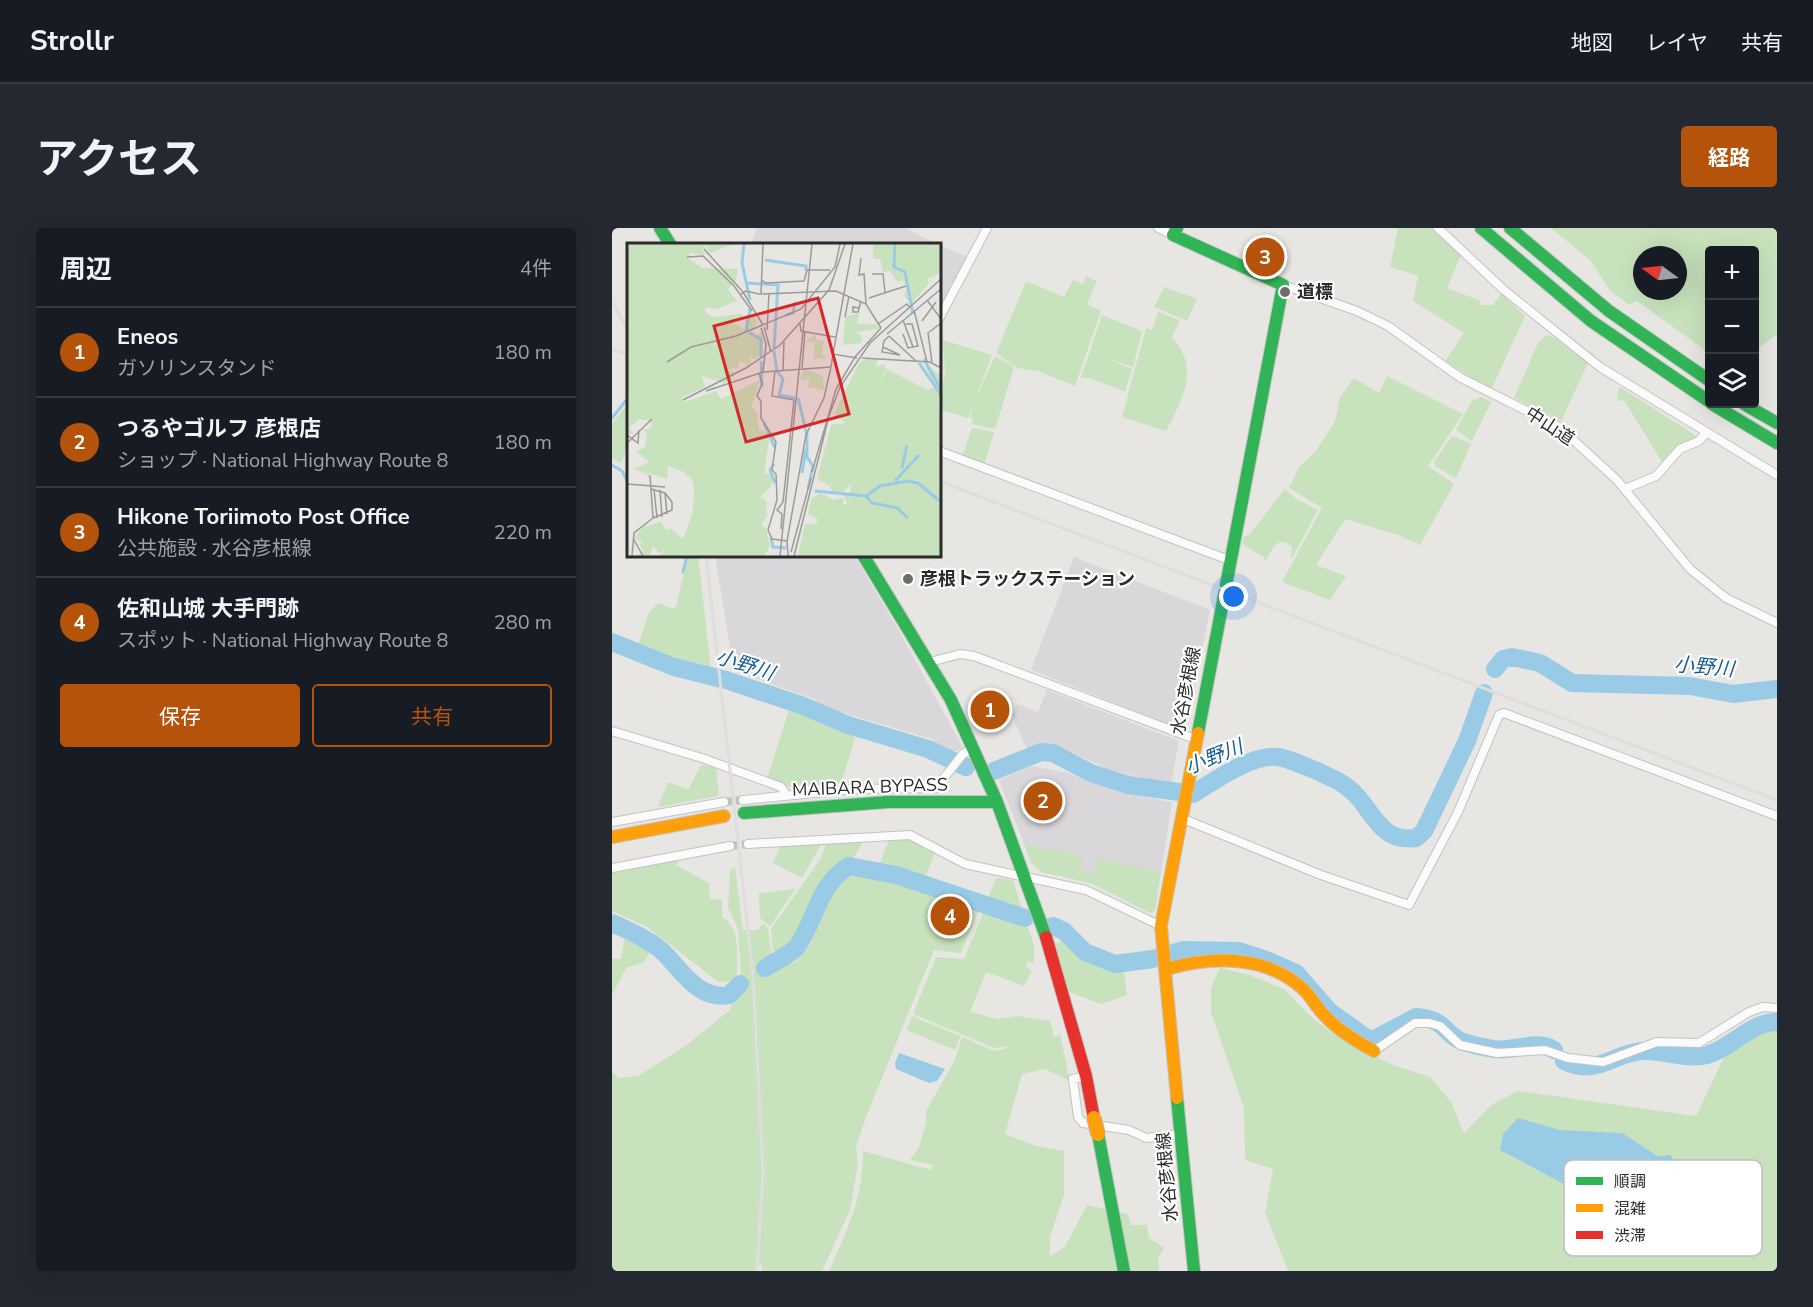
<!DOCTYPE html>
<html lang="ja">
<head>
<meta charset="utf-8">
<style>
  body { margin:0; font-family:"Nunito Sans","Noto Sans JP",sans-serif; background:#242831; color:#f1f3f6 }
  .controls { position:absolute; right:18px; top:18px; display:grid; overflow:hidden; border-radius:6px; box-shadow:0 6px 24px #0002 }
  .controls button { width:54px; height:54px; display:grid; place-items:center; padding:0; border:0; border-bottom:2px solid #363941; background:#171b24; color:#f1f3f6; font:30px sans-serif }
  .compass { position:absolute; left:1021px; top:18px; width:54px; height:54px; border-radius:50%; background:#171b24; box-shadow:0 6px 24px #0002; rotate:285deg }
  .you { position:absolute; left:622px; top:369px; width:21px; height:21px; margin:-15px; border:4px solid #fff; border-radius:50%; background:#1a73e8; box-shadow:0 0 0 9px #1a73e833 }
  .badge { display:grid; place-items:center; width:39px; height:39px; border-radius:50%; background:#b45309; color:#fff; font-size:20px; font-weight:700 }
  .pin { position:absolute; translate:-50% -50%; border:3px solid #fff; box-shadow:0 2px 6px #0006 }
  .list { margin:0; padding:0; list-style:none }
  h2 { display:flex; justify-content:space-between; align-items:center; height:78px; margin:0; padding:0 24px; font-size:26px }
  h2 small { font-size:20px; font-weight:400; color:#9ea1a6 }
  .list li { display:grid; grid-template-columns:39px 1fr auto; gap:18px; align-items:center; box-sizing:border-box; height:90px; padding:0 24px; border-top:2px solid #363941 }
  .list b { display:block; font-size:22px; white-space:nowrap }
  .list p { margin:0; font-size:20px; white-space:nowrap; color:#9ea1a6 }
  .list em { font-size:20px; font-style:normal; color:#9ea1a6 }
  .actions { display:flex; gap:12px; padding:18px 24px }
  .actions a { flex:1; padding:14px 0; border:2px solid #b45309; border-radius:6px; text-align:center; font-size:21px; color:#b45309 }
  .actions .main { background:#b45309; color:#fff }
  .icon { flex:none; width:33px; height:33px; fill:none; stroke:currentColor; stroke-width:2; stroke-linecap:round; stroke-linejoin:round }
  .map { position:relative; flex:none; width:1165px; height:1043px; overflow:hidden; border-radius:6px }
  header { display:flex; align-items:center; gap:36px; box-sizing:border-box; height:84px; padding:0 30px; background:#171b24; border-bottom:2px solid #363941 }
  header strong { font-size:28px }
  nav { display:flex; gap:33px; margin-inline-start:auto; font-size:21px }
  .intro { display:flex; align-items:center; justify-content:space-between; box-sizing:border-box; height:144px; padding:0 36px }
  h1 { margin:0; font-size:42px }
  .button { padding:15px 27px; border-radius:6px; background:#b45309; color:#fff; font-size:21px; font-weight:700 }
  main { display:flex; gap:36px; padding:0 36px }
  aside { flex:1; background:#171b24; border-radius:6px; box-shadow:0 6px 24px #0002 }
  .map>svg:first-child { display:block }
</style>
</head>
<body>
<header>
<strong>Strollr</strong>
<nav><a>地図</a><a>レイヤ</a><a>共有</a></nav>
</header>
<div class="intro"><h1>アクセス</h1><a class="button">経路</a></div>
<main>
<aside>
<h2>周辺<small>4件</small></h2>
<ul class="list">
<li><span class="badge">1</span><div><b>Eneos</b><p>ガソリンスタンド</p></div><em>180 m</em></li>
<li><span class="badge">2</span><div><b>つるやゴルフ 彦根店</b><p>ショップ · National Highway Route 8</p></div><em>180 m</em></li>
<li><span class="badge">3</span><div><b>Hikone Toriimoto Post Office</b><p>公共施設 · 水谷彦根線</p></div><em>220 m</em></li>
<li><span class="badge">4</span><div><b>佐和山城 大手門跡</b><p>スポット · National Highway Route 8</p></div><em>280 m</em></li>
</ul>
<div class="actions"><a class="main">保存</a><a>共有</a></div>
</aside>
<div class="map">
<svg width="1165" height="1043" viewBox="0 0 1165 1043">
  <rect width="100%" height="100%" fill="#e8e6e2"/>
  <path fill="#d9d7d9" d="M145,0h148l32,16h-186z
    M327,17l29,12 -29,57z
    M103,327h139l49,83 60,110 -10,4 -19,-9 1,-3 -98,-29 -22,-9v-3l-81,-28z
    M462,329l136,53 -23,115 -6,4 -150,-59z
    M435,462l132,51 -8,43 -59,-13 -57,-27h-12l-16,5 -15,-33 5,-12 21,8z
    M420,538l35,7 56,20 49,9 -17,108 -5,3 -59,-30 -49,-11 -10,-8 -33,-84z"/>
  <path fill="#c8e2bd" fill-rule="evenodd" d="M786,0h36l27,27 -14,33 34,13 -2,4h14l8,-11 24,22 -34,74 -46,-29 19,-28 -51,-32 5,-25 -28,-9z
    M939,0h226v106l-22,17 -1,-101h-44l-1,103 -72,-52 -8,4 -19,-14 -19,-30zM1030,27h36v36h-36z
    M474,48l11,5 -10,23 14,7 -26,75 -37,-15 -21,-3 -21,-15 30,-72 38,16 9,-17 10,4z
    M552,59l33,12 -10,22 -33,-14z
    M546,84l22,8 -8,17c29,32 10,62 -6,94l-44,-14 24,-89 6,2z
    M490,87l40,16 -9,36 -26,-9 25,11 -7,23 -35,-14h-9z
    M935,107l8,3 33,25 -27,58 -47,-23 24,-55z
    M331,112l49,15 -24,63 -26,-8v-20l3,-15z
    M383,128l18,10v5l-18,58 -23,-5 1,-5 -3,-1 4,-16z
    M775,148l76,38 -35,52 26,18 -34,61 -19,-9 -56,-17 -29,46 30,11 -16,24 -48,-18 40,-74 -33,-20 10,-21 17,-16 19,-30 5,-24 14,-19 25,15z
    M1008,159l78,50 -21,9 -14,18 -39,-64 -6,1 -1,-9z
    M869,169l10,5 -19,39 -16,-11 16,-29z
    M16,175v43l-7,17 -9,-5v-34z
    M360,200l22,4 -10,33 -22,-8z
    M840,208l19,8 -15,34 -20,-11 -2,-5z
    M673,261l10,9 23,12 -27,50 1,-13 -5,-4 -7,-1 -6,4 -9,16 -1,-5 -22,-13 2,-7 6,-3z
    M76,327h10l13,116 -30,-8 -43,-18 11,-32 9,-10 15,6 3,-2z
    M178,478l67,25 -16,53 -48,4 -26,-9z
    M89,537l15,2 3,29 -61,11 10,-25 20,8z
    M252,612l-13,23 -13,5 -19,26 -23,49 -16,11 -7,-3 -2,-22 50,-71 5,-15z
    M277,612h24l22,13 -12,29 -45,-14z
    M210,615l-20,35 -29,-15 7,-17z
    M412,616l55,11 3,5 -2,11 14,3 3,-12 4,-3 60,13 -6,38 -5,3 -59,-30 -49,-11 -10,-8z
    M67,632l-3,5 33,18 1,16 12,1v17c21,12 14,42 15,64l-18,1 -72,-55 -35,-16v-38z
    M123,638l8,64h15l5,-7 5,5 3,24 23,11 16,-17 15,-45 25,-29 37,7 55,18v11h12l2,-10 24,9 -19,46 -27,-3 -69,170 -9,27 2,18 -8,45 -28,61h-60v-8l-9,8h-141v-199l7,6 19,-2 46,-29 46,-37 11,-33 -3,-48 -10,-21 2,-37z
    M384,650l17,2 9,30h-4l1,3 -33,-11z
    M183,661l-25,37 -10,-8 -1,-25z
    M373,681l41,13 8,23v18l-7,-2 -1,6 6,4 -8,15 -38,-14 -16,40 28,7 19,-3 33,5 4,16 6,-3 10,47 -25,-12 -23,5 -17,60 32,12 27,5v44l-14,42v19l15,-9 22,-42 41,9 3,11h16l2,13 15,10 -6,10 1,13h-330c20,-45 33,-69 34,-120l68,19 2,-5 -23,-5 9,-13 7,-24v-12l29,-51 7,-23 32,14 20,-5 -19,2 -82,-34 23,-57 28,2z
    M13,708l19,7 7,7 -7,12 -18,6 -14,27v-36h9z
    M452,712l59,25 4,30 -26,9 -32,-12 -14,-48z
    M608,740l29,7 35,14 27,28 37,27 45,21 37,12 21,25 13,31 27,-28 27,-14 178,25 31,-65 40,-32 10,1v251h-489l-23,-58 8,-44 -28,-9 -1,-52 -33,-96v-24z
    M300,788l48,20 -5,14 -48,-20z"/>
  <path fill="#99cbe6" d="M287,825l46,16 -8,12 -8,2 -33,-14 -1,-6z
    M906,890l42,12 62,3 35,23 13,-1 5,6 3,51 -103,-22 -75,-40 3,-16z"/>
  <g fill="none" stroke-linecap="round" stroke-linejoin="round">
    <path stroke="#99cbe6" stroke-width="3" d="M0,190l16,-20
      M0,237l10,6 6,11
      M71,344l4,-17"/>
    <path stroke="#99cbe6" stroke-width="18" d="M0,414l62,25 52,13 75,25 47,20 80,24 38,18
      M883,441l8,-10 9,-2 28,6 32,20 118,3 43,8 44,-5
      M382,543l47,-19 12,1 38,20 37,12 65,9c21,-13 59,-40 85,-37 12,2 27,9 39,14 15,7 28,12 39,24 18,19 26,48 60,43l8,-7 43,-90 17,-48
      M0,695c17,8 35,15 50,28 19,18 36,50 67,44l11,-11
      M441,698l11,5 21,21 30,12 38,-5 30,-9 56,1 25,8 32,14 33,38 42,30 45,-24c30,2 27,16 45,24 10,4 22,6 32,8 20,4 43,-11 61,1
      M153,740c10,-7 28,-14 34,-24 17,-27 21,-61 50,-78l47,9 129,43
      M952,833c34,17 52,-11 83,-10 20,0 41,9 60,4 26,-7 42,-33 70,-33"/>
    <path stroke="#c2c1bd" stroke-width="8" stroke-dasharray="8 4" stroke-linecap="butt" d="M112,574l19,-2
      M118,618l18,-2"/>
    <defs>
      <path id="street" d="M546,0l15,7
        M826,0l66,62 96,77 177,108
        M671,57l74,26 31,15 73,52 98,49 58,53 73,89 36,29 51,25
        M327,91l48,-91
        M327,223l290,109
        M1013,261l31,-13 24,-27 19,-8 7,-8
        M318,434l30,-8 14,2 221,83
        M0,503l90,27 79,29 5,7
        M131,572l111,-11 82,-1 27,-34 10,-6
        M569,590l140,57 88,30 49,-93 41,-97 5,-2 273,103
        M0,594l112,-20
        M136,616l162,-9 55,29 121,26 75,36
        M0,640l118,-22
        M762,823l41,-28h14l11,3 20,19 37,8 48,-3 23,8 35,4 54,-20 42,1 50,-31 14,-5 14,1
        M474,848l-13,3 5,38 5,6 46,7 17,8 36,-4"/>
      <path id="fast" d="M48,0l10,16
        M565,0l-4,7 110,50 -85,448
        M869,0l110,93 119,81
        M898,0l99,83 101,70
        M1100,176l65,39
        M1132,176l33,19
        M251,327l88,145 46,102 49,135
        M132,585l144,-11h109
        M565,870l17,173
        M486,906l26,137"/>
      <path id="slow" d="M0,609l112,-21
        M555,741c45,-13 98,-14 135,19 9,8 15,20 23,28 14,15 32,26 49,35
        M565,870l-16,-172 37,-193"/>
      <path id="jam" d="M434,709l40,139 8,42"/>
    </defs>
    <use href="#street" stroke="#c2c2c2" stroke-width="10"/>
    <use href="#fast" stroke="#c2c2c2" stroke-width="14"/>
    <use href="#slow" stroke="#c2c2c2" stroke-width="14"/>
    <use href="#jam" stroke="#c2c2c2" stroke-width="14"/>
    <use href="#street" stroke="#fcfbfb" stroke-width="8"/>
    <use href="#fast" stroke="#30b455" stroke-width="12"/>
    <use href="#slow" stroke="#ff9f0a" stroke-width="12"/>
    <use href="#jam" stroke="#e5322d" stroke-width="12"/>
    <path stroke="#dededf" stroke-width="3" d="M0,74l16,27
      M0,121l16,6
      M327,253l838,319
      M94,327l47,420 10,197 -6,99"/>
    <defs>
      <path id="slow-bridge" d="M482,890l4,16"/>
    </defs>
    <use href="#slow-bridge" stroke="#c5c4c2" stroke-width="16" stroke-linecap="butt"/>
    <use href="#slow-bridge" stroke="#ff9f0a" stroke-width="14"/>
  </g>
  <g fill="#6d6c6b" stroke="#fff" stroke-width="2">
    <circle cx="673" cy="64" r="6"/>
    <circle cx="296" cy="351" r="6"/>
  </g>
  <g text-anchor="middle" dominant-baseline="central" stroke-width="4.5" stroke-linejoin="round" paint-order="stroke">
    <g font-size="18" font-weight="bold" fill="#2b2b2b" stroke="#fff" text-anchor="start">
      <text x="685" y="64">道標</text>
      <text x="308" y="351">彦根トラックステーション</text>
    </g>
    <g font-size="18" fill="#2b2b2b" stroke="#fff">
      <text transform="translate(938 198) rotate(33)">中山道</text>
      <text transform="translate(574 463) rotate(-79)">水谷彦根線</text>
      <text transform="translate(258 559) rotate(-2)">MAIBARA BYPASS</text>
      <text transform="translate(555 949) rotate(-95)">水谷彦根線</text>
    </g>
    <g font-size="20" font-style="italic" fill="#155e95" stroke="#fff">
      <text transform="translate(133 437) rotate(18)">小野川</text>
      <text transform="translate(1092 439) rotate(5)">小野川</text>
      <text transform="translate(602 529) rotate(-22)">小野川</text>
    </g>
  </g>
  <g transform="translate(15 15)">
    <rect width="314" height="314" fill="#e8e6e2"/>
    <path d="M0,1h107l-24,9 -5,-7 -3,3 4,6 -16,-2 -3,4 15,11 36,1 -2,12 -8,8 9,12 -20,8 -11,-2 -1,5 8,5 29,-3 5,8 -9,-4 -4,4 12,9 5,-19 6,10 -3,6h4l-6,3 6,4 3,-3 3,8 -13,-5 -1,1 15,6 -6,8 4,3 -9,7 -4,-5 1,8 -5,4 -1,-5h-6l-1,6 -10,1 6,3 -3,9 -8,2 -21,-7 3,11 -24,11 4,4 31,-11 5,8 40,-20 -10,28 6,5 2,18 11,4 -6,39 10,2 -3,11 -11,11 6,4 1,14 -6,10 5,3 4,18 -6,10h-105l5,-5 -5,2 -6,-7 -3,10h-13l6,-5 -4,-7 4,-2 -9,-4 9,-11 18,-5 5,8 5,-2 12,11 10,-27 1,-23 -2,-9 -8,-8 -16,-6 -1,13 -18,-6v7l-2,-6 -14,-5 17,-7 -14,-10 9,-5 2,-12 -4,-6h8v-8l-12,-2 -11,9 6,5 -7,2zM246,1h67v29l-13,6 2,4 -18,21 -7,-8 4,-11 -7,-5 -3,3 -8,-12 -7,1 -3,-13h-7zM232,70l-2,11h19l3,5 -24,3 7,4 -1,7 -18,2 2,-28zM189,91v6l8,1 -2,13 5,4 -14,1 2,-17h-10zM234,116l-2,5 6,-5h13l-2,8 8,-3 2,4 -8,18 9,-17 40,21 7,-3 -10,-24 16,12v181h-142l7,-32h11l2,-5 -10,-5 3,-15 9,-6 14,7 9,-2v7l4,-1 -3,-9 5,-1 3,-11 -10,10h-10l-2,-7 -13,-7 14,-54 15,-2 -12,-9zM177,126l19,7 1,14 -16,-3 1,-8 -9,1z" fill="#c8e2bd"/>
    <path fill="none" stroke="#99cbe6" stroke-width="3" d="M117,1l-2,19 8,37M268,1l-1,23 11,5 8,42M138,17l41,6v4M120,40l31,2 -4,63M159,72l7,-2 2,-11M119,88l4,-23M122,90l12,6v18M147,108l3,20 6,8 -4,16 16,3M297,116l17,31M134,118l1,26M292,120l22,32M171,155l9,37v22l6,9 -5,23M137,180l11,25M147,221l-4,6 5,13M275,225l5,-23M175,230l4,-24M268,238l24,-26M188,248l51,5M281,275l-11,-10 -25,-5 -6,-7 14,-10 27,-5 11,2 23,19M144,295l2,9 13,1"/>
    <path fill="none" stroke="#9c9b99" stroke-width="1.5" d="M77,6l39,43 20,33M60,14l16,-1 31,30 18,25M234,15l-2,17 5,-1 2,30M245,31h11l2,18M134,37l5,3 38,-2 3,-11h23M114,51l5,-3 13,3 77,-3 30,13 15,24M134,51l2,-50M242,55l37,-12M300,57l14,19M232,65l-6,-1v5h5l3,-11M287,67l13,52M218,74l4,-21M276,77l10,27M295,78l14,-19M173,81l1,7 34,6M251,81l29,-20 3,4M137,84l7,25M134,85l5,16 -3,28M140,87l2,-37M260,91l54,-45M276,91l5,14 10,-2 -6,-22h-6M262,93l27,25M256,104l17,8 -18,-3 1,-5v-2l1,-4 5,-5M206,111l20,-110M235,115l68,4 11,6M40,119l24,-15 45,-11 65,-27 34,-42 5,-23M305,119l-4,-29 13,-10M175,125l3,-37M156,127l1,-28M148,128l-3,25 22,4 -11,102 -6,8 5,4 -1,15M132,130l3,11 -5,12 4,5v17l15,24 -4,28 4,4 1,26 -9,30 4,9 15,2M79,148l57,-19 68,-5 2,-13 24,4M56,157l63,-32 34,-23 49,-55 16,-46M0,192l11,8 1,-13M0,200l25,-24M185,229l24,-83 19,-32 26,-29M0,241l38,3M24,246l14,4 7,9v8l-19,8M27,246l3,29M33,247l2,27M38,250l2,21M6,295l10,18M164,309l20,-74M5,313l2,-23 19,-15 -3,-43M153,313l32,-312M161,313l-1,-15 19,-106 18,-37 7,-31M167,313l35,-140 11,-29 30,-44 71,-64"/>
    <path fill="#d62828" fill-opacity="0.15" stroke="#d62828" stroke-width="3" d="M191,55l31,116 -103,28 -32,-116z"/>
    <rect width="314" height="314" fill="none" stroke="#2b2b2b" stroke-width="3"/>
  </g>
  <rect x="952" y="932" width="198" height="96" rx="9" fill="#fff" stroke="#bfbfbf" stroke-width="1.5"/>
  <rect x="964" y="949" width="27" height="8" fill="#30b455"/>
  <rect x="964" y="976" width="27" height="8" fill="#ff9f0a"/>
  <rect x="964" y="1003" width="27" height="8" fill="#e5322d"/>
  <g font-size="16" fill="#2b2b2b">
    <text x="1002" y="959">順調</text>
    <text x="1002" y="986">混雑</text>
    <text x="1002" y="1013">渋滞</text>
  </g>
</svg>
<div class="controls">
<button>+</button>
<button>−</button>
<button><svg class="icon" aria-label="layers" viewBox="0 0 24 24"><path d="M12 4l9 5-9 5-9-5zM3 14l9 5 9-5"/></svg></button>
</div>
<svg class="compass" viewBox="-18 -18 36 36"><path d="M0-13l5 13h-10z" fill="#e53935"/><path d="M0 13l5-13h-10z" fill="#9ea1a6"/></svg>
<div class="you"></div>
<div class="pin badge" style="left:378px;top:482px">1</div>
<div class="pin badge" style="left:431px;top:573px">2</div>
<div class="pin badge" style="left:653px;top:29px">3</div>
<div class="pin badge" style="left:338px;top:688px">4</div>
</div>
</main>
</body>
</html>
